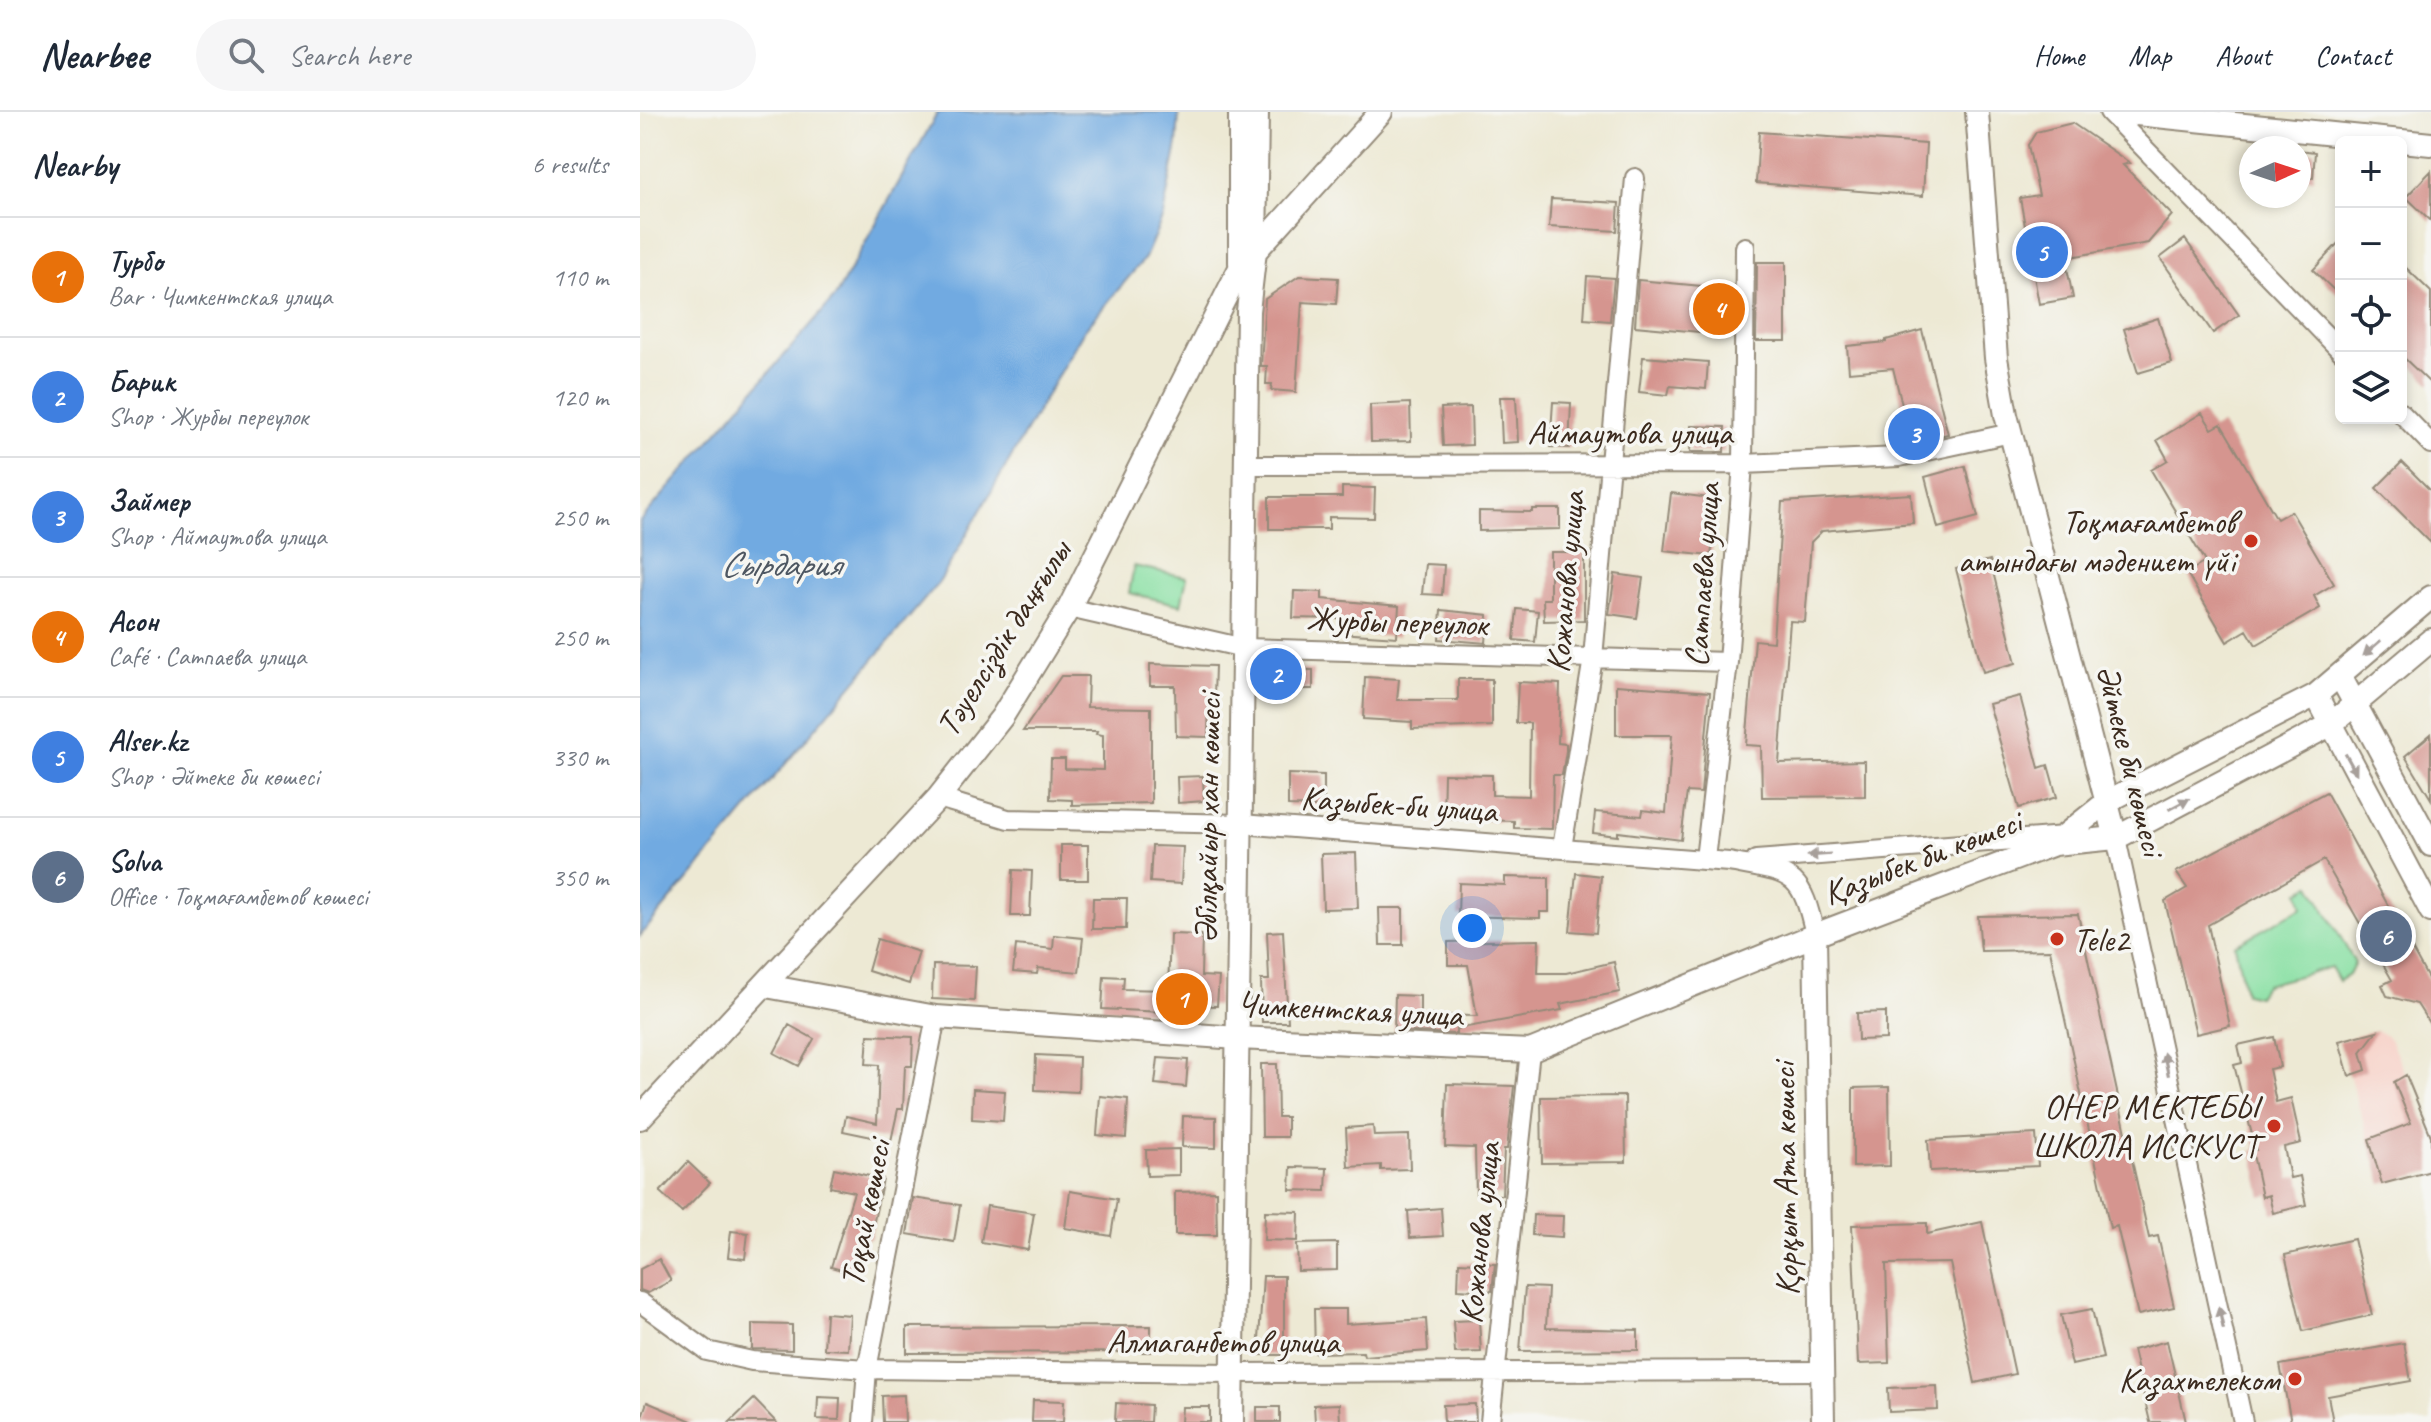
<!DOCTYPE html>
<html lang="en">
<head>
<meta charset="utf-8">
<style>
  body { margin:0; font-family:Caveat,sans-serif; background:#f6f6f7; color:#1f2937 }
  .controls { position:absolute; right:24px; top:24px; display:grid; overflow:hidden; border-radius:12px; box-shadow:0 4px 12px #0003 }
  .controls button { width:72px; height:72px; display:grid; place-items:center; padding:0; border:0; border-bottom:2px solid #e0e1e3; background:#fff; color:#1f2937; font:40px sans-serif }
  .compass { position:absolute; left:1599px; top:24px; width:72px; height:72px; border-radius:50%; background:#fff; box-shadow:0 4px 12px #0003; rotate:87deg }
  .you { position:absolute; left:832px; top:816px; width:28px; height:28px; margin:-20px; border:6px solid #fff; border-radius:50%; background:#1a73e8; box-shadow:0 0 0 12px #1a73e833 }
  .badge { display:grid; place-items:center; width:52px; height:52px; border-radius:50%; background:#c8321e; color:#fff; font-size:26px; font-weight:700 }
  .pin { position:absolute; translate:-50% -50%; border:4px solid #fff; box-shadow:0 2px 8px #0006 }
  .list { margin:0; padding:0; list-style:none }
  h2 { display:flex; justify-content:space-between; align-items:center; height:104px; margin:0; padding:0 32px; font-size:34px }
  h2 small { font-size:26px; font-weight:400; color:#747a83 }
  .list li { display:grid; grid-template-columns:52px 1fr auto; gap:24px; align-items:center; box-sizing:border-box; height:120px; padding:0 32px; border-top:2px solid #e0e1e3 }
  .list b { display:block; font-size:30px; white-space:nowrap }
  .list p { margin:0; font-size:26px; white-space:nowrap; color:#747a83 }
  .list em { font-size:26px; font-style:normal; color:#747a83 }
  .icon { flex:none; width:44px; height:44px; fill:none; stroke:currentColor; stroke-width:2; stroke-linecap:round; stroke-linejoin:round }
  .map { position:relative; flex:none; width:1791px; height:1310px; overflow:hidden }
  header { display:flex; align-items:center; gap:48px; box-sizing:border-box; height:112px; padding:0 40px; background:#fff; border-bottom:2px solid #e0e1e3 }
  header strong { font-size:38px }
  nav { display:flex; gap:44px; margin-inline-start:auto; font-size:28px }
  .search { width:560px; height:72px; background:#f6f6f7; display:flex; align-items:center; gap:20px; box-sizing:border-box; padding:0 28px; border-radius:44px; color:#747a83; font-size:30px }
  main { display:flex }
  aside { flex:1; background:#fff }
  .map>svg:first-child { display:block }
</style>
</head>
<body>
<header>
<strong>Nearbee</strong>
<div class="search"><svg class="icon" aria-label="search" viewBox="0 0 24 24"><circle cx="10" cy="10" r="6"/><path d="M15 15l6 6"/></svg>Search here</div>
<nav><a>Home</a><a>Map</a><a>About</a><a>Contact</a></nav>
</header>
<main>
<aside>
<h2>Nearby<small>6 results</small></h2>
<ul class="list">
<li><span class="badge" style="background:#e8710a">1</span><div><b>Турбо</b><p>Bar · Чимкентская улица</p></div><em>110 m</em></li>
<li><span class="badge" style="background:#3f7fe0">2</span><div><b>Барик</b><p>Shop · Журбы переулок</p></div><em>120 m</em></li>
<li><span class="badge" style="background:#3f7fe0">3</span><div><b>Займер</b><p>Shop · Аймаутова улица</p></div><em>250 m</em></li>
<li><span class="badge" style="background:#e8710a">4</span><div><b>Асон</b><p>Café · Сатпаева улица</p></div><em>250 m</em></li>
<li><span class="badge" style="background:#3f7fe0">5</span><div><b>Alser.kz</b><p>Shop · Әйтеке би көшесі</p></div><em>330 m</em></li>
<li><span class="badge" style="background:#5c6f8a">6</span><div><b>Solva</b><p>Office · Тоқмағамбетов көшесі</p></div><em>350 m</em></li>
</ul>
</aside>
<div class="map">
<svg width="1791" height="1310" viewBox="0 0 1791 1310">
  <rect width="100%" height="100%" fill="#f6f6f2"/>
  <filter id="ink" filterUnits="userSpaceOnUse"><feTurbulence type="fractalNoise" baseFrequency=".0125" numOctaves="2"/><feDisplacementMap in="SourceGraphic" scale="16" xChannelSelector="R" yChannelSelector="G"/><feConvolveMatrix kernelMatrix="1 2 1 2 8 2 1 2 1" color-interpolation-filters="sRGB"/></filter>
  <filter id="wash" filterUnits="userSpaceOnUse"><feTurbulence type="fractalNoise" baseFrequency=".006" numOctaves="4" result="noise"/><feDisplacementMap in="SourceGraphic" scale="32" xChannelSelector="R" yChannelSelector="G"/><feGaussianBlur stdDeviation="1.8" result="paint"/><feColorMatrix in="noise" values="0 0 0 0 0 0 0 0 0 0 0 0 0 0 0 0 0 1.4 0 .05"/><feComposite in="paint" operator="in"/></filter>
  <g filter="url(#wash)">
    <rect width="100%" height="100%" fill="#ede9d4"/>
    <path fill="#f7d1c8" d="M1738,919l12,8 41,97v35l-49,13 -43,-143z"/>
    <path fill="#8ae0a4" stroke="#628561" stroke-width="2" d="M494,454l53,11 -6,28 -52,-12z
      M1671,773l44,78 -6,12 -10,6 -8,-14 -66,18 -7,11 -13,-3 -10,-48 68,-38 -4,-15z"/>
    <path fill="#71aae1" stroke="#566a80" stroke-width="2" d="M298,0h241l-2,32 -14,72 -18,42 -61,72 -144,251 -300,355v-415l195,-224z"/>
    <g id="blocks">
      <path fill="#d5958f" d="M1432,11l58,40 -7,2 49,50 -24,28 -83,15 8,40 -34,6 -19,-106 19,-3 -11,-50 8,-13z
        M1119,20l167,12 -3,52 -167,-13z
        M1659,38l16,2 -2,26 -14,-1z
        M1791,59v50l-25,-24z
        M911,87l68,4 -2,28 -68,-4z
        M1545,127l54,76 -26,18 -53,-75z
        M1701,128v57l-28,-27z
        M1117,150h29v79h-30z
        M1761,151l30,29v92l-30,-29z
        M659,164l39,2 -2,26 -34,-2 -6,90 -25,-2 1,-6h-6l1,-18h-6l4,-67z
        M947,164l27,2 -4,43 -26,-2z
        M998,168l95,9 -1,46 -97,-9z
        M1518,206l14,45 -34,10 -14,-44z
        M1282,218l26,104 -37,8 -18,-74 -44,4 -2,-26 39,-4v-2z
        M1003,245l65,5 -2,27 -36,-3 -2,9 -29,-3z
        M860,285h16l2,45 -16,1z
        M913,290l18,1 -2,45 -19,-1z
        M770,291l1,38 -40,1 -1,-37z
        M831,295l1,38 -29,1 -2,-38z
        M1562,301l10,16 9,-5 56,95 14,-8 43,73 -20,12 6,12 -64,37 -9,-15 -20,12 -40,-69 18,-11 -54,-92 17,-10 -11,-20z
        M1051,314l34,1 -1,25h-34z
        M1762,350l29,29v52l-55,-55z
        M1325,354l13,51 -40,11 -13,-51z
        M702,375l33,1 -1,30 -45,-1v12h-60v-32h73z
        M1031,381l47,6 -7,57 -47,-5z
        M1271,382l2,29 -91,8 -11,11 -6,80 -15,-1 -11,142 86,-2v35l-103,1 -1,-51 -15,-1 9,-105 18,2 9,-140z
        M892,397h28v20l-81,2v-20l53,1z
        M910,440h34v68l-40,1 -1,-22h7z
        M1350,448l26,103 -33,9 -27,-103z
        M785,452l19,1 -2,30 -20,-1z
        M975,462l28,4 -6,40 -28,-4z
        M654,479l28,1v7l77,7 -2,31 -58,-4 1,-14 -47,-1z
        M877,497l21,2 -3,31 -21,-2z
        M801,498l47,5 -2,28 -47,-4z
        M510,552l65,2 -1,31h-5l-1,40 -32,-1 -1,-50h-25z
        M632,557l41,1v19h-28v10h-14z
        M421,564h27l-1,31 64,1v95l-79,2v-5l-22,-1 1,-40h14v10l38,1v-35l-7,-1 1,-3h-74z
        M725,565l34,2 -2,21h61v-21h34v47l-80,3v-7l-49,-3z
        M878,570l42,2 -2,59 8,1v7l-4,24h-9l-1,54 -38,-1v-7l-71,-2 1,-45 48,1v20l37,1 1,-73h-14z
        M976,573l94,7 -9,101 -14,-1 -6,48 -63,-8v4l-25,-3 2,-21 47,4 1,-6 23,3 6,-78h-56z
        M1380,584l19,72 9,-3 9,32 -38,11 -30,-104z
        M1791,622v65l-26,-43z
        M648,662l36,1v32l-36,-1z
        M563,664l1,25 -26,2 -1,-26z
        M1686,680l105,192v42l-14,-22 -30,-8 -5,-11 10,-5 -68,-120 -116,65 22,101 -34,8 -31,-133 22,-13 -11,-16z
        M421,733h27v35h-27z
        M512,734l31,1 -2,37 -31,-2z
        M716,741l2,55 -35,1 -2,-55z
        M373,758l19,1 -2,45h-19z
        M936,761l25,3 -5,57 -26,-2z
        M865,765l44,1v34h-9v6l-82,-2 1,-33 46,2z
        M453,786h34l-1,31h-34z
        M739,796h24v37h-23z
        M1438,802l71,324 9,-2 16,71 -36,8 -21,-89 -7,2 -60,-278 -69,1 -3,-35z
        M643,819l5,91h-26l-1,-42h8l-2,-48z
        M530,822l32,1 -1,41 18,1 -2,29 -30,-1 -1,15 -24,-1v-7l-60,-3 2,-33 20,1 -1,12 45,1z
        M414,823l29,3 -4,34 -41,-4 -1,6 -24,-2 3,-27 37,4z
        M237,827l42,13 -10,32 -41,-13z
        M899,828l-1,33h28l48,-11 6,30 -60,12 2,6 -106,19v5l-62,-3 1,-36 25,1v19l57,1 -9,-51h-20v-23z
        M293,853l43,1 -2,35 -42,-2z
        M1246,900v27l-28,1 -1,-27z
        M149,913l25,14 -15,27 -25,-13z
        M1737,919l-16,21 5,18 -17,6 -10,-35z
        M228,923l45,2 -1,29h-7l-2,43h-5l-7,32 -48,-10 3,-15 31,7 2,-58 -13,-1z
        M1634,925l6,30 -11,2 7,33 15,-4 10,45 -17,4 6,31 10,-2 6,29 -33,8 -4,-18 -7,2 -10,-47h4l-22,-85 8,-2 -4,-18z
        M396,943l43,2 -1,35 -43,-2z
        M518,946l30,2 -2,27 -31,-3z
        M621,952h16l1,53h9v20h-25z
        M1766,963l25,61v35l-49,13 -13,-45 42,-16 -17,-41z
        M807,972l67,2 -7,63h-3l-2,46h-26l-1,-47 -30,-1z
        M1249,975l1,79 -37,1v-79z
        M333,977l32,2 -2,30 -31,-2z
        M460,984l28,3 -2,39 -29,-3z
        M985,984l1,66 -84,1 -1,-66z
        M543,1004l33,1v31l-34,-1z
        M733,1014l1,10 35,-1 1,34 -29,1v-5l-33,2 -2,-39z
        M1396,1022l2,32 -108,5 -2,-31z
        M539,1037v26l-32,1 -1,-26z
        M48,1050l22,21 -28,29 -22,-20z
        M651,1055l36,1 -1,23 -36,-1z
        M194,1056l49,11 -13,60 -4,-1 -10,36 -25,-7 23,-75 -24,-5z
        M430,1079l47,8 -6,37 -46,-8z
        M576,1079l1,44h-42v-43z
        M273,1086l47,7 -6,37 -47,-8z
        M347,1094l47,7 -6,37 -47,-8z
        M801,1096l2,28 -33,2 -2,-27z
        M625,1099l34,1 -1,29 -34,-1z
        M893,1103l30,1 -1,21 -30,-2z
        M1342,1110l33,152 -40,9 -25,-120 -64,1 3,99 -31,1 -6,-139 75,-2v11z
        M91,1119l17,2 -3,26 -17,-2z
        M1714,1127l18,76 -69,16 -18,-76z
        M697,1131v27l-39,1 -1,-27z
        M19,1147l12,22 -23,12 -8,-3v-21z
        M819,1150l36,2 -3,27 -34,-2z
        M623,1164h21v79h-26z
        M885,1175l23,1 -2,40 92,2v20l-118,1z
        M674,1197h32v15l80,-5 2,32 -64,5 -1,-4 -48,1z
        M1452,1197l11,49 -31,7 -11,-50z
        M186,1201l24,2 -2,35 -24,-1z
        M839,1208l2,32 -26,1 -2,-32z
        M112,1212l40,1v25l-40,-1z
        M511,1214v26l-244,1v-26z
        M1527,1229l19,81h-36l-17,-72z
        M1764,1231l7,38 -83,15 5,26h-42l-11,-57z
        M1297,1274l1,24 -49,2 -1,-24z
        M264,1283l1,27h-22l-1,-26z
        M178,1285l22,1 -1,22 -22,-1z
        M114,1287l22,23h-46z
        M393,1288l31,1 -1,21h-31z
        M7,1290l47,20h-54z
        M476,1291l35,2 -1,17h-35z
        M699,1292l1,18h-25l-1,-17z
        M835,1292l1,18h-32l-1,-17z
        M542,1295h28v15h-29z
        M617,1295h23v15h-23z"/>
    </g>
  </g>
  <g filter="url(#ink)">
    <use href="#blocks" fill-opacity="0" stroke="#948a79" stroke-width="2"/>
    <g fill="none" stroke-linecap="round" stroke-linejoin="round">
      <defs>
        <path id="minor" d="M1469,0l232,239
          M1761,301l30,31
          M607,353l496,-1 156,-7 112,-24
          M429,496l175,40 484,14
          M298,686l70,21 233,5 488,38c62,12 72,7 86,73
          M1476,726l127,584
          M922,736l31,-190 42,-480
          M1065,747l23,-197 15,-198 2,-217
          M1116,748l308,-24
          M0,1190l67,49 45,10 115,8 366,4 590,-2
          M223,1310l4,-53 69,-352
          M850,1310l40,-371"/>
        <path id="tertiary" d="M1337,0l19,246 10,57 110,423
          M1477,0l314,32
          M600,151v-151
          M1700,564l91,169
          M1676,583l115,216
          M1414,732l54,-43 208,-106 115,-98
          M1175,823l8,487
          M126,874l170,31 302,21 292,13 285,-116 239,-91 62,-6 214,-113 101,-85
          M0,1006l298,-320 64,-81 67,-109 171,-340 141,-156
          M592,1310l16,-1111 7,-60 2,-139"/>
      </defs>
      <use href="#minor" stroke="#948a79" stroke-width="22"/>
      <use href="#tertiary" stroke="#948a79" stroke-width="26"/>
      <use href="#minor" stroke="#fff" stroke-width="18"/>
      <use href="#tertiary" stroke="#fff" stroke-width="22"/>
    </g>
    <defs><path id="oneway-solid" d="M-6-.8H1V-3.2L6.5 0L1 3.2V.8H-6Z" transform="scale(2)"/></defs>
    <g fill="#a79f9a">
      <use href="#oneway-solid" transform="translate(1732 536) rotate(139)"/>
      <use href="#oneway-solid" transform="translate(1711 652) rotate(61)"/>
      <use href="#oneway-solid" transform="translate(1539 692) rotate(-28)"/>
      <use href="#oneway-solid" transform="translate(1179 743) rotate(176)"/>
      <use href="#oneway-solid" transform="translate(1526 952) rotate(-102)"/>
      <use href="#oneway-solid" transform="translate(1581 1206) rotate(-102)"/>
    </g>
  </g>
  <g fill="#c8321e" stroke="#f6f6f2" stroke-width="3">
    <circle cx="1611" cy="429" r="8"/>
    <circle cx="1417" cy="827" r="8"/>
    <circle cx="1634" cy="1014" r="8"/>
    <circle cx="1655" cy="1267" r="8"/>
  </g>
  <g text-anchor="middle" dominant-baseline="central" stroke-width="7" stroke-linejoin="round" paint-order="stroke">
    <g font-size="34" fill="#3b2a1e" stroke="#f6f6f2">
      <text x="990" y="320">Аймаутова улица</text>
      <text transform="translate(1062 463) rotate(-86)">Сатпаева улица</text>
      <text transform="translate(925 470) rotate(-85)">Кожанова улица</text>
      <text transform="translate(757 509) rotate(2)">Журбы переулок</text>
      <text transform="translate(363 526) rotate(-58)">Тәуелсіздік даңғылы</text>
      <text transform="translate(1491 648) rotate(76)">Әйтеке би көшесі</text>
      <text transform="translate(759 692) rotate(4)">Казыбек-би улица</text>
      <text transform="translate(567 706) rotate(-89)">Әбілқайыр хан көшесі</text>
      <text transform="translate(1282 745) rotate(-21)">Қазыбек би көшесі</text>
      <text transform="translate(710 897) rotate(3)">Чимкентская улица</text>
      <text transform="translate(1145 1067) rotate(-91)">Қорқыт Ата көшесі</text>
      <text transform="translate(225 1101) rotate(-79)">Тоқай көшесі</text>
      <text transform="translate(839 1121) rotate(-84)">Кожанова улица</text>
      <text x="583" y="1229">Алмаганбетов улица</text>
    </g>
    <g font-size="34" fill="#3b2a1e" stroke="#f6f6f2" text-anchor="end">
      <text x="1595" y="409">Тоқмағамбетов<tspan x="1595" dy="39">атындағы мәдениет үйі</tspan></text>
      <text x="1433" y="827" text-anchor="start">Tele2</text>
      <text x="1618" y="994">ОНЕР МЕКТЕБЫ<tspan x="1618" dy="39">ШКОЛА ИССКУСТ</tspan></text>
      <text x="1639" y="1267">Казахтелеком</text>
    </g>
    <g font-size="36" font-style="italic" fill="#4e5762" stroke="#f6f6f2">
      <text x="140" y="452">Сырдария</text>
    </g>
  </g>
</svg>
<div class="controls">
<button>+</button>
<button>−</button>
<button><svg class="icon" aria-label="locate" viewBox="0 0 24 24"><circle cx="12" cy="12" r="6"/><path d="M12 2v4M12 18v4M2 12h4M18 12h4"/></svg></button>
<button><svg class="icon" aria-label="layers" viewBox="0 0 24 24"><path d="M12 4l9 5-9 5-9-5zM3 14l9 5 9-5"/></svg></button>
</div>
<svg class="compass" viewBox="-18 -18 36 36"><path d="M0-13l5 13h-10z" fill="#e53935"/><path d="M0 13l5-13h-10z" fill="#747a83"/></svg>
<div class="you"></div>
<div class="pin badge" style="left:542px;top:887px;background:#e8710a">1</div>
<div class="pin badge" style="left:636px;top:562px;background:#3f7fe0">2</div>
<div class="pin badge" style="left:1274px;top:322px;background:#3f7fe0">3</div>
<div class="pin badge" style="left:1079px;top:197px;background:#e8710a">4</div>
<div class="pin badge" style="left:1402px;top:140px;background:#3f7fe0">5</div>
<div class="pin badge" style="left:1746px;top:824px;background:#5c6f8a">6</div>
</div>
</main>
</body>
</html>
